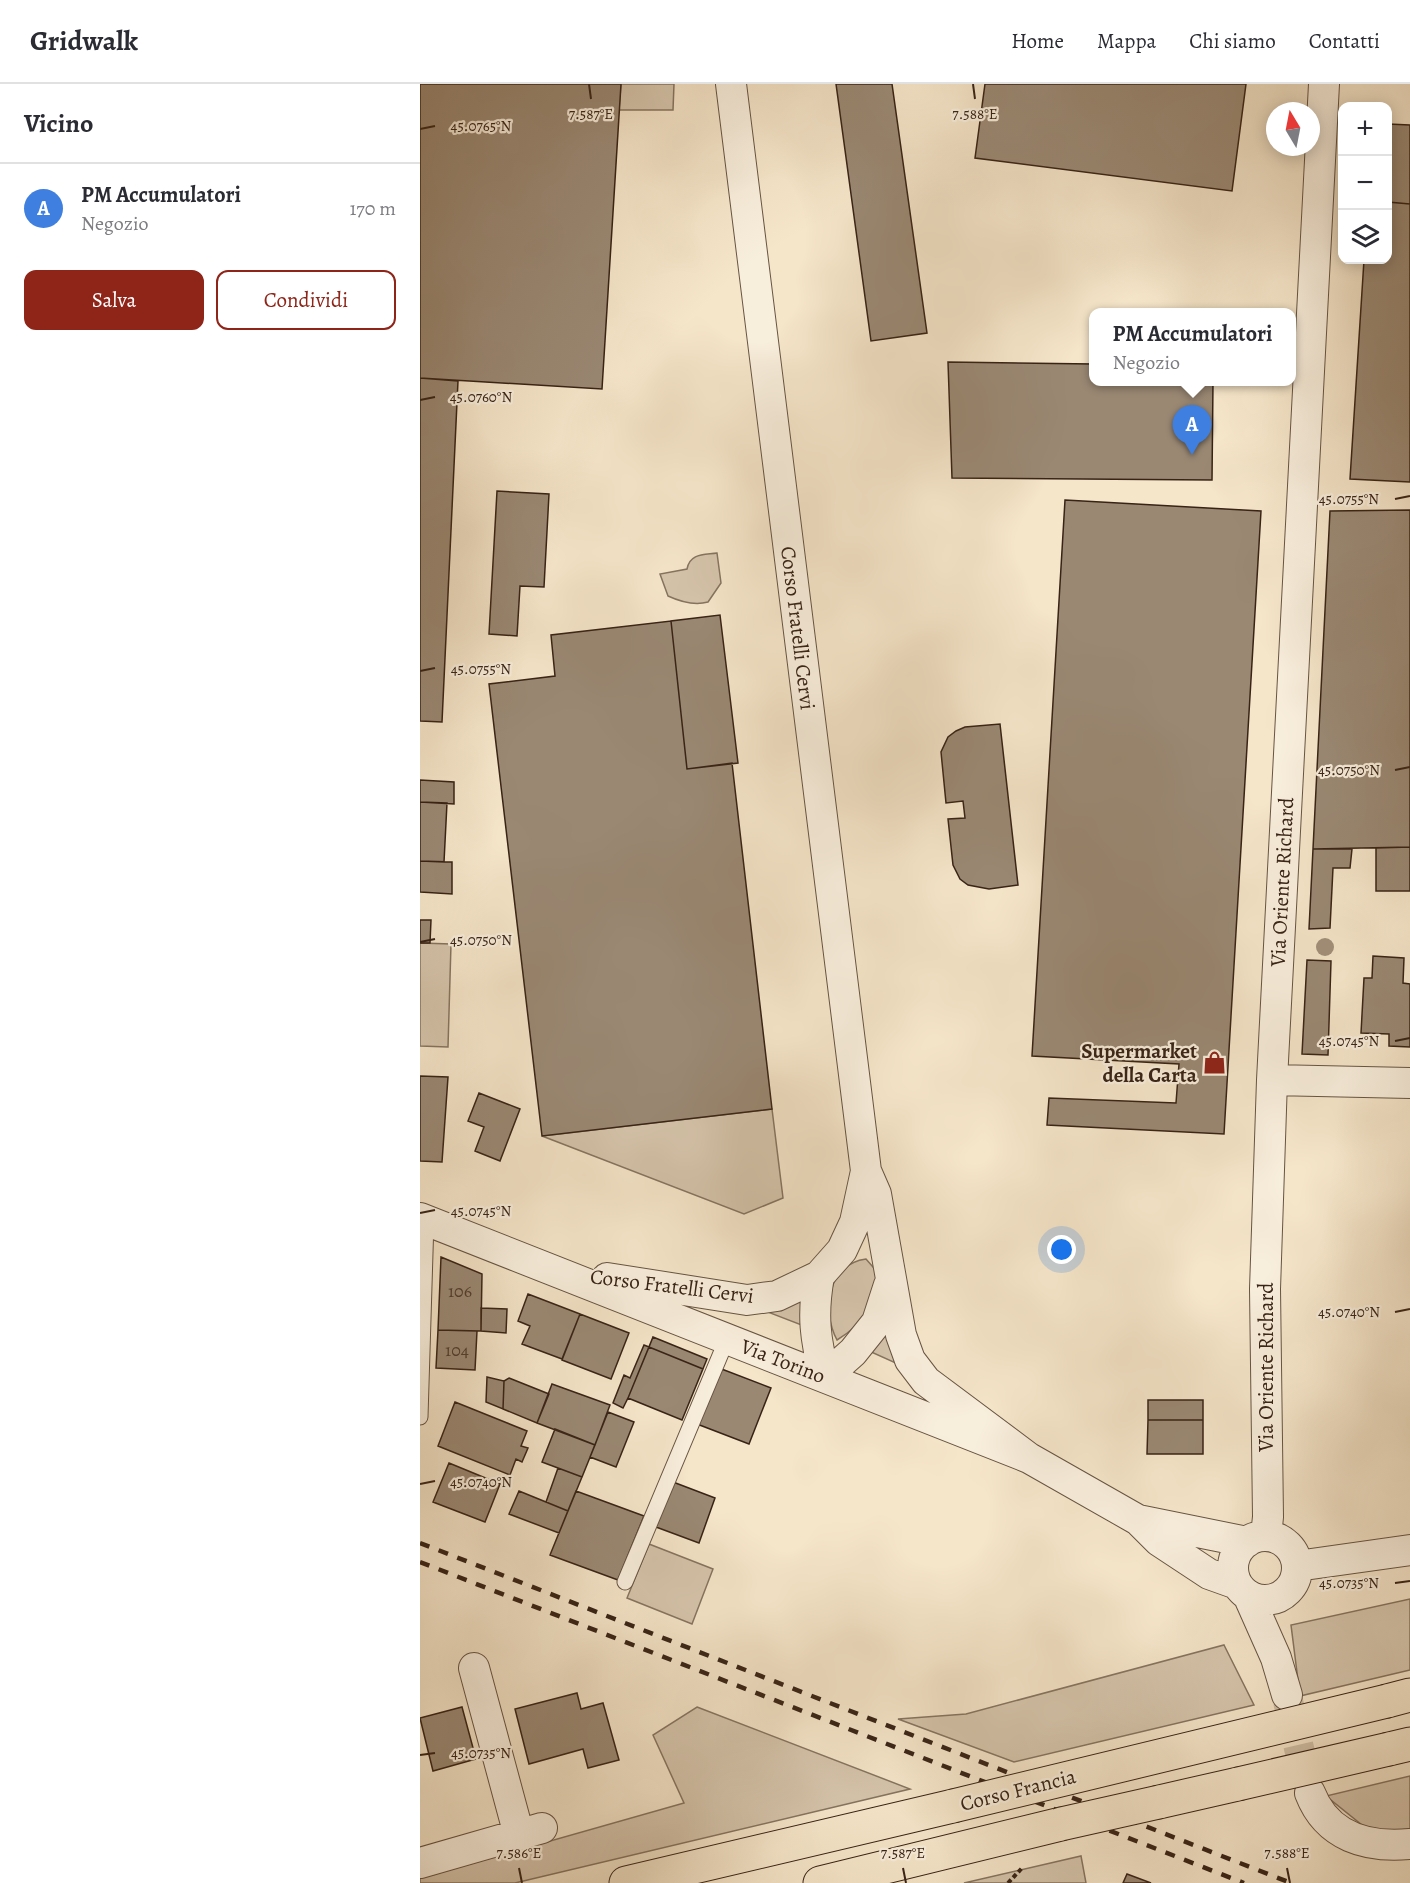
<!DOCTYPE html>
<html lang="it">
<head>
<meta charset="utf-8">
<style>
  body { margin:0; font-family:Alegreya,serif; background:#f7f7f7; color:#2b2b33 }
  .controls { position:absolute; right:18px; top:18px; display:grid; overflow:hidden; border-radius:12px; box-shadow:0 3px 15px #0003 }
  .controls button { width:54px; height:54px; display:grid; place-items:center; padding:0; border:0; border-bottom:2px solid #e1e1e2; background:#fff; color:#2b2b33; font:30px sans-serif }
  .compass { position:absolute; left:846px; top:18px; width:54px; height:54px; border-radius:50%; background:#fff; box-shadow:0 3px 15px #0003; rotate:350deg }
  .you { position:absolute; left:642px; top:1166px; width:21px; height:21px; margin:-15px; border:4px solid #fff; border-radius:50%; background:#1a73e8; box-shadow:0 0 0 9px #1a73e833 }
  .badge { display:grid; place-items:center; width:39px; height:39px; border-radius:50%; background:#8f2418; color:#fff; font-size:20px; font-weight:700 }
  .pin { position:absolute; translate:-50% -50px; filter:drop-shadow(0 2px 3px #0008) }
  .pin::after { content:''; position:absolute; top:32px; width:21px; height:18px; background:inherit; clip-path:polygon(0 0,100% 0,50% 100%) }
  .popup { position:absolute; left:669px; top:224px; width:207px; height:78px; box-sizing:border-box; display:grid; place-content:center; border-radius:12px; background:#fff; filter:drop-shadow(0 2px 4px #0005); font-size:20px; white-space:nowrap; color:#7c7c81 }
  .popup b { font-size:22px; color:#2b2b33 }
  .popup::after { content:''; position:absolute; left:50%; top:100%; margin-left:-12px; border:12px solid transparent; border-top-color:#fff }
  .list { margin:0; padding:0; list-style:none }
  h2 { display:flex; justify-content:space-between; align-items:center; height:78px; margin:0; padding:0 24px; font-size:26px }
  h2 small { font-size:20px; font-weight:400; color:#7c7c81 }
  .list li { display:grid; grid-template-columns:39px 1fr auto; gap:18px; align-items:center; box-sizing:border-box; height:90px; padding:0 24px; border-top:2px solid #e1e1e2 }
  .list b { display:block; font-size:22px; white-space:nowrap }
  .list p { margin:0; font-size:20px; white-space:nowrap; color:#7c7c81 }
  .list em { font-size:20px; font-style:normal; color:#7c7c81 }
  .actions { display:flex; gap:12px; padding:18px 24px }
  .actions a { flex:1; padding:14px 0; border:2px solid #8f2418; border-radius:12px; text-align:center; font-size:21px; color:#8f2418 }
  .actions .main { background:#8f2418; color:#fff }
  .icon { flex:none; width:33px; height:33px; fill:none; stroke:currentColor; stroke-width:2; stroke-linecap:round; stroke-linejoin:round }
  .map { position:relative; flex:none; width:990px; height:1799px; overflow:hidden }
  header { display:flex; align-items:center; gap:36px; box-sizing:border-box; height:84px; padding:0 30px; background:#fff; border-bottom:2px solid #e1e1e2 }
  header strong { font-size:28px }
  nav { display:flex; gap:33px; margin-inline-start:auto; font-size:21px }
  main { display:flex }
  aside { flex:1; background:#fff }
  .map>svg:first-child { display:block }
</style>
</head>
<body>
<header>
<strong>Gridwalk</strong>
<nav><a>Home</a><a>Mappa</a><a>Chi siamo</a><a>Contatti</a></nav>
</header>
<main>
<aside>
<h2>Vicino<small></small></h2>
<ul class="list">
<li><span class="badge" style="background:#3f7fe0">A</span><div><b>PM Accumulatori</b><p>Negozio</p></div><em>170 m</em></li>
</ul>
<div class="actions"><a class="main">Salva</a><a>Condividi</a></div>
</aside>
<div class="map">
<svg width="990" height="1799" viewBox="0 0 990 1799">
  <rect width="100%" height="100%" fill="#f5e5c9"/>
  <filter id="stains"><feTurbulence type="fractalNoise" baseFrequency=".00333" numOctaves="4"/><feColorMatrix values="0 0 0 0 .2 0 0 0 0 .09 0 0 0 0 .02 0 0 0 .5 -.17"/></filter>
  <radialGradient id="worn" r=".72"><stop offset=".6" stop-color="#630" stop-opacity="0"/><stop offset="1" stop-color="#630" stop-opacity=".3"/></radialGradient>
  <path fill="#d5c4ab" stroke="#867460" stroke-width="1.5" d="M201,0h53l-1,26h-54z
    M297,469l4,30 -13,19c-14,4 -27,0 -40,-6l-8,-22 27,-5c3,-16 17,-14 30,-16z
    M0,859l31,1 -3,103 -28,-1z
    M352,1025l11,89 -39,16 -202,-78z
    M446,1175l14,16c-3,28 -18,50 -43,65 -16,-30 -9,-76 29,-81z
    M385,1211l-1,31 -44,-17z
    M469,1245l11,36 -31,-14z
    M229,1460l64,25 -21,55 -65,-26z
    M990,1515v71l-110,26 -9,-71z
    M804,1561l30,60 -240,57 -116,-43 68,-5z
    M277,1623l213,82 -395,94h-95v-5l264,-75 -31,-68z
    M990,1692v53l-33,8 -51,-41z
    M661,1772l5,27h-122z"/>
  <path fill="#9a8873" stroke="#382316" stroke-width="1.5" d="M0,0h201l-19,305 -182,-11z
    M416,0h56l35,249 -56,8z
    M565,0h261l-14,107 -257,-33z
    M968,40l22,1v79l-22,-2z
    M968,118l22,2v278l-60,-3 14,-219h24z
    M528,278l145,2v18h120l-1,98 -260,-2z
    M0,294l38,3 -16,341 -22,-1z
    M77,407l52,3 -5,93 -24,-1 -3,50 -28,-2z
    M645,416l196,11 -37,623 -177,-9 2,-27 127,5 3,-39 -147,-8z
    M990,426v337l-97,2 17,-338z
    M300,531l18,148 -51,6 -16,-148z
    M251,537l16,148 45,-6 40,346 -230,27 -53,-452 66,-8 -4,-41z
    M580,640l18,161 -29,4 -21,-4 -8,-6 -7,-14 -5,-46 17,-1 -2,-17 -17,2 -5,-51 7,-15 8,-6 9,-4z
    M0,696l34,2v22l-34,-2z
    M0,718l27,1 -3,59 -24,-1z
    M990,763v44h-34v-43z
    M893,765h39l-2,19h-17l-3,60 -21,1z
    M0,777l32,1v32l-32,-2z
    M0,836h11l-1,23h-10z
    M953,872l31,2 -1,25 7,1v63l-21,-1v-12l-28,-1 3,-55h8z
    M887,876l24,1 -3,94 -26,-1z
    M0,992l28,1 -6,85 -22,-1z
    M59,1009l41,16 -20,52 -25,-10 9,-24 -16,-6z
    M21,1173l41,17 -1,57 -43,-1z
    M108,1210l52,20 -18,45 -40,-15 8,-18 -12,-5z
    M61,1224l26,1 -1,24 -25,-2z
    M160,1230l49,19 -18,46 -49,-19z
    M18,1246l39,1 -2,39 -39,-2z
    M233,1253l54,22 -25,61 -54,-22 -5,10 -10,-5 11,-28 6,3 14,-33 5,2z
    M233,1253l54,22 -25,61 -54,-22z
    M229,1263l54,22 -21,51 -54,-22z
    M299,1284l52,20 -22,56 -52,-20z
    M67,1293l17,4 -1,28 -17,-7z
    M89,1294l40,16 -12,29 -34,-14 1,-28z
    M132,1300l58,21 -15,40 -58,-22z
    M728,1316h55v20h-55z
    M35,1318l72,29 -6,15 7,2 -6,14 -6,-3 -6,16 -72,-29z
    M188,1328l26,10 -18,45 -26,-10z
    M728,1336h55v34h-56z
    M135,1345l40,16 -13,32 -40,-15z
    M29,1379l51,21 -15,38 -52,-20z
    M138,1384l24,9 -14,34 -22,-9z
    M253,1398l42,16 -16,45 -43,-16z
    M99,1407l49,20 -9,22 -50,-19z
    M156,1407l68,25 -26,64 -68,-25z
    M157,1609l4,16 22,-6 16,57 -31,8 -5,-19 -54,15 -14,-55z
    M42,1623l14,52 -43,12 -13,-53z
    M707,1790l24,9h-28z"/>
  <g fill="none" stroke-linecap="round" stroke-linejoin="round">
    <path stroke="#cfbea5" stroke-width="30" stroke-dasharray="30 15" stroke-linecap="butt" d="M868,1617l21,90"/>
    <defs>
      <path id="service" d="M0,1333l6,-197
        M205,1498l102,-243"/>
      <path id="minor" d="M311,0l135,1087 10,23 25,141 9,25 16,21 103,77
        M852,996l138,3
        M0,1134l609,240 109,62 21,21 50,33 28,10
        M399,1192c-7,39 -4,63 6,101
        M187,1194l140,22 30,-4 42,-20 23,-26 13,-28 11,-51
        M405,1293l28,-25 24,-30 12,-37
        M718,1436l109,22
        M846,1452l2,-19 -3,-228 7,-209 52,-996
        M813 1484a32 32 0 1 1 64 0a32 32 0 1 1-64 0Z
        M877,1482l113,-16
        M828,1511l28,63 11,37
        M54,1584l45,167
        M890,1709c17,44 57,55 100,51
        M0,1779l122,-35"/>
      <path id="primary" d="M967,1617l23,-6
        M969,1665l21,-5
        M739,1718l79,-18
        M206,1799l327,-77
        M400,1799l241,-59"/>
    </defs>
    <use href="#service" stroke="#675443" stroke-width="17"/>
    <use href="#minor" stroke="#675443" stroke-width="32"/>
    <use href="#primary" stroke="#382316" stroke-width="35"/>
    <path stroke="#382316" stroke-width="4" stroke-dasharray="4.5 3" stroke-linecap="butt" d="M588,1799l14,-15"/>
    <use href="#service" stroke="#f8eedc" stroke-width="15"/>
    <use href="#minor" stroke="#f8eedc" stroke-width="30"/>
    <use href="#primary" stroke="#f5e5c9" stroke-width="33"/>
    <path stroke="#382316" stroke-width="4.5" stroke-dasharray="10 10" stroke-linecap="butt" d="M0,1459l871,340
      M0,1478l824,321"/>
    <defs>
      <path id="primary-bridge" d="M818,1700l151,-35
        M533,1722l434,-105
        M641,1740l98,-22"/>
    </defs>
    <use href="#primary-bridge" stroke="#382316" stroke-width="35" stroke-linecap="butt"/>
    <use href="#primary-bridge" stroke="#f5e5c9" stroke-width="33"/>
  </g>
  <circle fill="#a2907b" cx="905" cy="863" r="9"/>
  <path fill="none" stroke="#382316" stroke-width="2" d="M169,0l2,15M553,0l2,15M0,45l15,-3M0,316l15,-3M975,415l15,-3M0,587l15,-3M975,686l15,-3M0,858l15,-3M975,957l15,-3M0,1129l15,-3M975,1228l15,-3M0,1400l15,-3M975,1499l15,-2M0,1671l15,-2M99,1784l3,15M483,1784l3,15M867,1784l3,15"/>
  <defs>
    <symbol id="shop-bare" viewBox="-9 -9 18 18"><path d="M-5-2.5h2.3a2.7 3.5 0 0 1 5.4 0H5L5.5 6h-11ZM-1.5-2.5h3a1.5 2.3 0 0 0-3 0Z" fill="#8f2418" stroke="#f8eedc" stroke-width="2.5" paint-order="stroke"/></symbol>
  </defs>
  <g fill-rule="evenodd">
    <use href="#shop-bare" x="778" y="962" width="33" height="33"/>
  </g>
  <g text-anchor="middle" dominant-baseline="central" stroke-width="4.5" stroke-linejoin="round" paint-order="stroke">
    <g font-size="18" fill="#503c2d">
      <text x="40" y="1207">106</text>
      <text x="37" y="1266">104</text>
    </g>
    <g font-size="21" fill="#382316" stroke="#f8eedc">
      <text transform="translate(378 544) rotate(83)">Corso Fratelli Cervi</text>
      <text transform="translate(862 798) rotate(-87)">Via Oriente Richard</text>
      <text transform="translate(252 1202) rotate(7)">Corso Fratelli Cervi</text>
      <text transform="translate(363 1277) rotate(21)">Via Torino</text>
      <text transform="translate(846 1283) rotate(-90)">Via Oriente Richard</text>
      <text transform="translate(598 1706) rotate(-14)">Corso Francia</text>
    </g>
    <g font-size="21" font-weight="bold" fill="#382316" stroke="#f8eedc" text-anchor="end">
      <text x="777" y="967">Supermarket<tspan x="777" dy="24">della Carta</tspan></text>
    </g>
  </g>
  <g font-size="15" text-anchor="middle" fill="#382316" stroke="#f8eedc" stroke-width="4.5" stroke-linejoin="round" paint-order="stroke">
    <text x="171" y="35">7.587°E</text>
    <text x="555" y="35">7.588°E</text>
    <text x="61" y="47">45.0765°N</text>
    <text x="61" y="318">45.0760°N</text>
    <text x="929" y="420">45.0755°N</text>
    <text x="61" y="590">45.0755°N</text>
    <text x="929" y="691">45.0750°N</text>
    <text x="61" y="861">45.0750°N</text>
    <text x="929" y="962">45.0745°N</text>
    <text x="61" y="1132">45.0745°N</text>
    <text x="929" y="1233">45.0740°N</text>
    <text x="61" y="1403">45.0740°N</text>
    <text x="929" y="1504">45.0735°N</text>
    <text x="61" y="1674">45.0735°N</text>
    <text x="99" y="1774">7.586°E</text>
    <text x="483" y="1774">7.587°E</text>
    <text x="867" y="1774">7.588°E</text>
  </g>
  <rect width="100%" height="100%" filter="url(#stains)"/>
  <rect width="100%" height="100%" fill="url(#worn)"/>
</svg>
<div class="controls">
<button>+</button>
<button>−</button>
<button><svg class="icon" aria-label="layers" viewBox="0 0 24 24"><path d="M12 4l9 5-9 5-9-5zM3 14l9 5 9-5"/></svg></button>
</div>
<svg class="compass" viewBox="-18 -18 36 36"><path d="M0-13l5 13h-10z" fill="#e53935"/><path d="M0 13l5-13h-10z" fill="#7c7c81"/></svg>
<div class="you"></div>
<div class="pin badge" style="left:772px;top:371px;background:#3f7fe0">A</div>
<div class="popup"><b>PM Accumulatori</b>Negozio</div>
</div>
</main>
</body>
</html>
